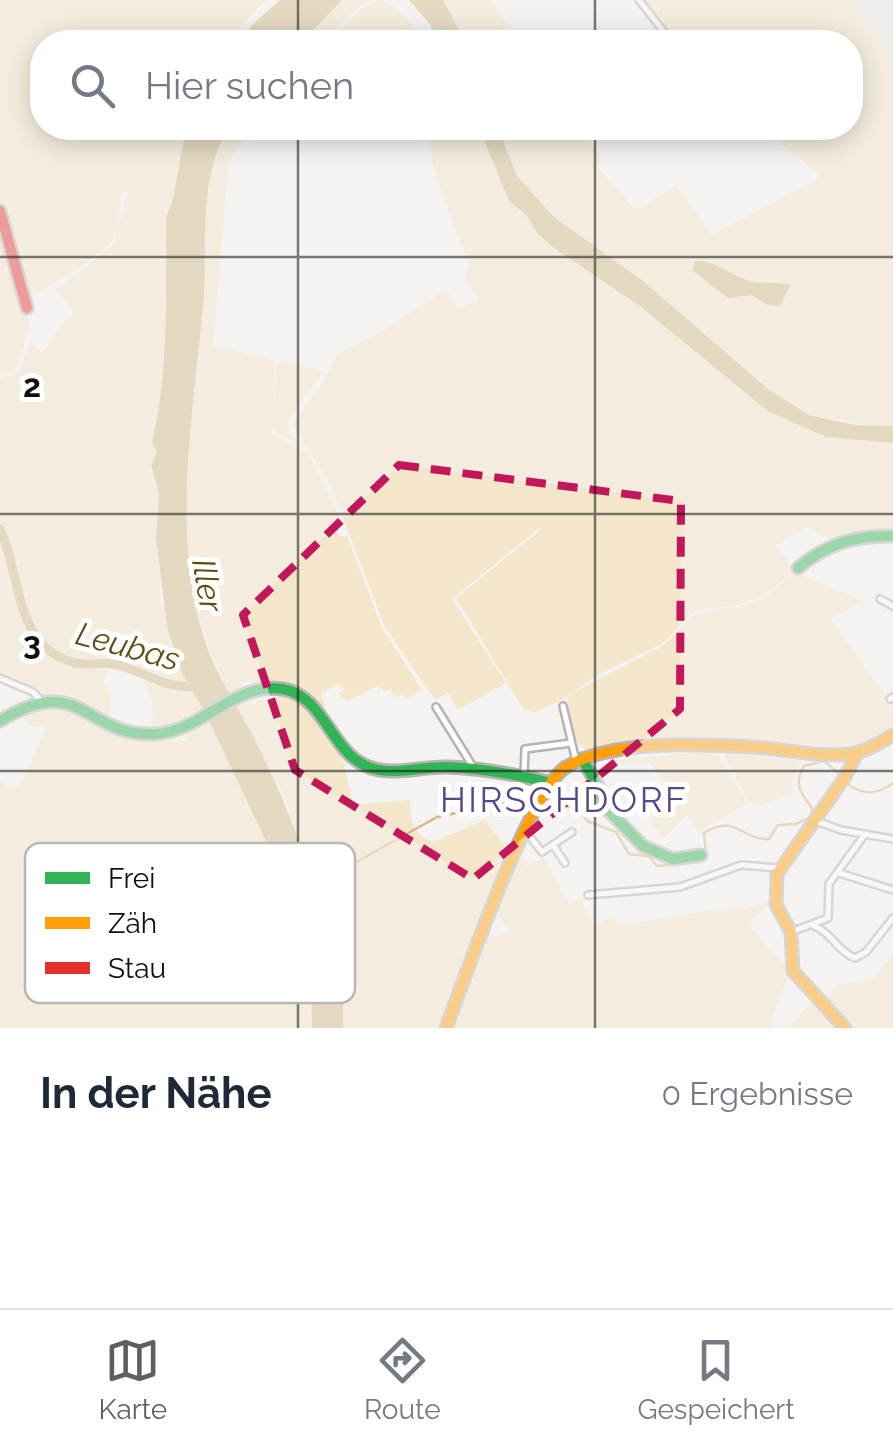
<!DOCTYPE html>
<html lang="de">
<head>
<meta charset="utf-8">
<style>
  body { margin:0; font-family:Raleway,sans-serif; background:#f2f2f3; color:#1f2937 }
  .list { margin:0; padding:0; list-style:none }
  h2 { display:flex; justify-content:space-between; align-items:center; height:130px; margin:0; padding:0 40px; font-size:42px }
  h2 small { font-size:32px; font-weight:400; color:#747a83 }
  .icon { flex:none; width:55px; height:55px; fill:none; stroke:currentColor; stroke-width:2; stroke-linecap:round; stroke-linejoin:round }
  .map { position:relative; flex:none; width:893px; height:1028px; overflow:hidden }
  .search { position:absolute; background:#fff; box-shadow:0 5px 25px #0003; left:30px; right:30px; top:30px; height:110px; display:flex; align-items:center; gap:25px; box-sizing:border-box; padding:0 35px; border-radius:40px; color:#747a83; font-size:38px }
  .sheet { height:280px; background:#fff }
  nav { display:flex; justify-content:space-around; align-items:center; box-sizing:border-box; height:140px; border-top:2px solid #e0e1e3; background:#fff; font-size:28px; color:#747a83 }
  nav a { display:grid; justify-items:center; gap:5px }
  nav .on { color:#605f5e }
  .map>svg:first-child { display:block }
</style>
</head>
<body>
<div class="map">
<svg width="893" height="1028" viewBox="0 0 893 1028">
  <rect width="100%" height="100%" fill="#f4f3f1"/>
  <path fill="#e9e6df" d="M820,0h73v88z"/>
  <path fill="#f3e6ca" d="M0,0h266l-19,19 -15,23h-190v86h144l-13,71 -7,19c0,74 3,152 -14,224l5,10 -3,30 5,10 -3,47 5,62 21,72 22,38 -38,16 -14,1c3,-16 0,-46 -18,-54 -8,-3 -18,-3 -26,-5l-4,15 6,8v25l-34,-18 -37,-5 -39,-18v-298l18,-5 13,-32 10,12c14,-13 16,-29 32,-38l-7,-15 -11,-9 59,-47 14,-53 -6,1c-3,15 -3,35 -10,48 -8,15 -68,51 -85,58l-27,-90z
    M342,0h26l-21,17 -22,25h-23z
    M379,0c21,6 33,25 43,42h-93l33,-34z
    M443,0h48l29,42h-55z
    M645,0h195l13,5 40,52v369l-8,2 -76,-13 -41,-26 -125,-108 -89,-64 -37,-41 -19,-48h82l21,29 -3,10 38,44 40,-26 36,50 109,-58 -58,-49h87v-86h-171z
    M228,128h27l-20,22 -7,16 -15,180 62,14 -3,74 37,20 34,70 -7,4 4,9 7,-2 35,93 40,62 -16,9 -4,-5 -7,4 -5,-9 -6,3 -4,-7 -32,16 -6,-2 -3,-6 6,-4 -7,-5 -17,9 4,14 -3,1c-26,-31 -47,-27 -83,-26l4,9 -12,6c-49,-90 -51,-199 -39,-299 2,-18 6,-35 7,-53 6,-72 -6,-152 29,-217z
    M425,128h54l30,73 17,14 13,19 16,14 86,59 128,105 57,25 67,6v90l-58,8 -30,-14 -29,19 18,24 -25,23 -31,12 -43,5 -33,34 -61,29 -41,28 -25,11 -11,-2 -68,-112 84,-67 -2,-2 -86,70 54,84 -48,27 -10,-18 -13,8 -50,-73 -55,-143 -37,-60 31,-44 14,-26 43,-22 65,-43 12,21 21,-10 -14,-22 4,-14 -32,-84z
    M0,215l30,110 -13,41 -6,6 -11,2z
    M277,361l47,10 -35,48v11l10,13 -22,-8 -4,-8z
    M795,572l69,30 -34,16 63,89v24l-38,18 -53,-5 -215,7c-23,-20 -13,-27 -20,-52l5,-6 91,-47 33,-33 42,-6 28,-10z
    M293,694l21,17 18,34 10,11 11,49 57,-5c1,23 1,32 23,42l52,-22 25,33 -67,175h-100v-45l-14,-58 -46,-131 -48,-88 12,-5 6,5 9,-7z
    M38,704c39,1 67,23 103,36 15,5 31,-2 47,2l-4,-9 25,-11 56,113 35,95 11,35 1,63h-312v-249l10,10 7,-2 9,-12 20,-48 -16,-1 -12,-15z
    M716,751l31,52 -49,29 -11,-17 -24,24 -13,-21 30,-15 -31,-41 -29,3 -7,-5z
    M722,752l79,9 -9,23 1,9 -38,14 -10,-11z
    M519,852l8,14 17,-8 25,46 12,-5 12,26 21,-9 4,10 95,-16 32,-1 24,-8v4l-22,18 41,47c0,20 -19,38 -15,58h-320l36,-94 6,3 14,-6 -12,-19z
    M893,954v74h-46l-22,-25 11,-18 36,-5z
    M821,1004l21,24h-53l19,-22z"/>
  <path fill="#d1ba85" d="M280,0h62l-40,42h-62l12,-17z
    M409,0h34l22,42h-26l-10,-19z
    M186,128h42c-32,59 -19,113 -25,178 -10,109 -32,225 1,332 11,37 34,68 51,102 28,55 49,111 68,169 8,23 19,49 20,74 0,14 0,30 0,45h-31l-1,-63 -35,-103 -72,-151 -22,-38 -15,-46 -11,-88 3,-46 -8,-28 6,-13 -5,-9c17,-73 14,-151 14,-225l7,-19z
    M479,128h19l19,48 37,41 89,64 125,108 41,26 46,10 38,1v17l-67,-6 -57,-25 -128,-105 -87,-59 -16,-14 -12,-19 -17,-14z
    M695,261c22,-1 34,14 54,20 13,3 28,1 42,3l-11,22 -12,-1 -17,-10 -23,3 -36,-28z"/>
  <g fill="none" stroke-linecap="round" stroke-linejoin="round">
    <path stroke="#d1ba85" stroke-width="2.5" d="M846,783c16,12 31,13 47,0
      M311,871l47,-10 79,-44 77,-16 30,7 35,-1 8,14 29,11 13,22 20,2 8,10 42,-4 7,-7 -2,-22c33,-20 36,7 65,6l9,-14 18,-1 15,-7 1,-9c-11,-14 -19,-25 -8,-42l20,-5 18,15"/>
    <path stroke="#d1ba85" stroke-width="9" d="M0,529c21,43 14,117 72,133 15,5 32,-1 47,3 36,11 41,23 82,22"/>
    <defs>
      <path id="street" d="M639,0l33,42
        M880,599l13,7
        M0,678l33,14 7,8
        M890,699l3,-2
        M563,706l13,55
        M436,707l39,63
        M524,776l1,-27 46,-6
        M816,821l25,9 52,9
        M527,833l15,19 30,-20
        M553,845l12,18
        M839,873l54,17
        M588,895l92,-8 61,-22 38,3
        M814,926c17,6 24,26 41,32l11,-6 27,-34
        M791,932l37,-14 1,-34 36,-50"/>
      <path id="fast" d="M798,568c28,-24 58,-33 95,-32
        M0,721c82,-51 85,17 156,13 46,-3 80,-53 127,-45 40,7 47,59 81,76 26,13 56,1 83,2 35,1 71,8 105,16
        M582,759l18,30 4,17 39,40 30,13 28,-4"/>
      <path id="slow" d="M446,1028c18,-48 84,-239 120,-261 47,-28 134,-23 187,-20 31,2 77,13 106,5 12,-3 23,-11 34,-17
        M845,1028l-52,-57 -2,-39 -15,-27 1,-31 68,-97 12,-24"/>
      <path id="jam" d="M0,211l27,97"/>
    </defs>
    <use href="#street" stroke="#b5b4b2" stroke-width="10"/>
    <use href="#fast" stroke="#b5b4b2" stroke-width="15"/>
    <use href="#slow" stroke="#b5b4b2" stroke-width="15"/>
    <use href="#jam" stroke="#b5b4b2" stroke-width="15"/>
    <use href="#street" stroke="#fdfdfd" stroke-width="5"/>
    <use href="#fast" stroke="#30b455" stroke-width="10"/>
    <use href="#slow" stroke="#ff9f0a" stroke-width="10"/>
    <use href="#jam" stroke="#e5322d" stroke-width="10"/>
  </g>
  <path d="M0 0H893V1028H0ZM399,465l282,36 -1,208 -207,170 -178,-109 -52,-155z" fill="#f4f3f1" fill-opacity=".55" fill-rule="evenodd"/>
  <path fill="none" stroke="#c2185b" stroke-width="8" stroke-dasharray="20 12" stroke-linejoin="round" d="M399,465l282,36 -1,208 -207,170 -178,-109 -52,-155z"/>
  <path fill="none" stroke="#10100f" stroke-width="2.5" stroke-opacity="0.55" d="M298,0v42M595,0v42M298,128v900M595,128v900M0,257h893M0,514h893M0,771h893"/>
  <g text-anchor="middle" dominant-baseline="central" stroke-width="10" stroke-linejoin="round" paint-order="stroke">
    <g font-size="32" font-style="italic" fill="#604a0f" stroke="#fff">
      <text transform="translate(208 585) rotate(80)">Iller</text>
      <text transform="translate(128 646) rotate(15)">Leubas</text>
    </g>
    <g font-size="35" letter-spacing="2.5" fill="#5a4684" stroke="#fff">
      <text x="564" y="799">HIRSCHDORF</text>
    </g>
  </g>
  <rect x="25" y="843" width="330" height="160" rx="15" fill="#fff" stroke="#b7b7b7" stroke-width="2.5"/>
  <rect x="45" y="872" width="45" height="12" fill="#30b455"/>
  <rect x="45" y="917" width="45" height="12" fill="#ff9f0a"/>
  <rect x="45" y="962" width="45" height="12" fill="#e5322d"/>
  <g font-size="28" fill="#10100f">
    <text x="108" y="888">Frei</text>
    <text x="108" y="933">Zäh</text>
    <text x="108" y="978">Stau</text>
  </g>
  <g font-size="32" text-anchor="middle" font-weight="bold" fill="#10100f" stroke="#fff" stroke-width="10" stroke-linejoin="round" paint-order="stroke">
    <text x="32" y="397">2</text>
    <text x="32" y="654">3</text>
  </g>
</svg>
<div class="search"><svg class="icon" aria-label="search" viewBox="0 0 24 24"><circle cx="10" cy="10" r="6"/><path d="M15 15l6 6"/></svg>Hier suchen</div>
</div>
<section class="sheet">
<h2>In der Nähe<small>0 Ergebnisse</small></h2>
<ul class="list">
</ul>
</section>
<nav>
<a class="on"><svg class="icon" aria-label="map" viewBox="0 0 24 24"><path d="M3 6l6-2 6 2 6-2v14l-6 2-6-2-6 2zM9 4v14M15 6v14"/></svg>Karte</a>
<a><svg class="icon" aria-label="directions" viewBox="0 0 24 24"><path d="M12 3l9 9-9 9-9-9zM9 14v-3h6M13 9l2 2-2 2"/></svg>Route</a>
<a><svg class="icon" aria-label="saved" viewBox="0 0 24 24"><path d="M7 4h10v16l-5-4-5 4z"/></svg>Gespeichert</a>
</nav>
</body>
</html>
